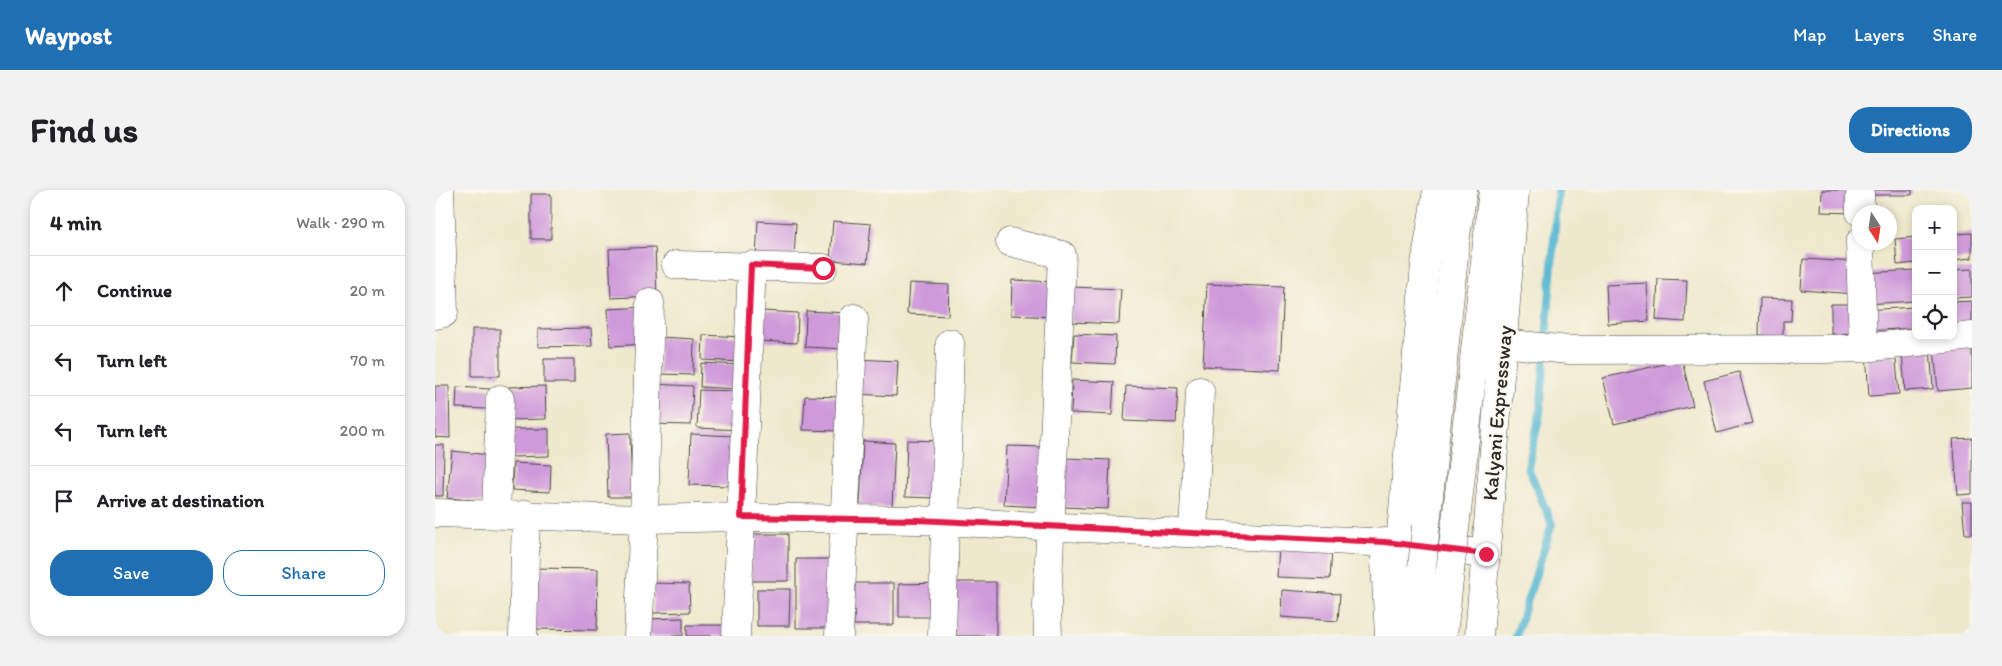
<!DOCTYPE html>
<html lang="en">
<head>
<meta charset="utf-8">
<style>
  body { margin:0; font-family:Itim,sans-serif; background:#f2f2f2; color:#202124 }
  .controls { position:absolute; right:15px; top:15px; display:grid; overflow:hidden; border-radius:10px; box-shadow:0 2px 8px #0003 }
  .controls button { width:45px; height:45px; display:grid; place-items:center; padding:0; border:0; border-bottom:1px solid #e0e0e0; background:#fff; color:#202124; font:25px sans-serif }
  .compass { position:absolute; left:1417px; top:15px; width:45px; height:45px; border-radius:50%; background:#fff; box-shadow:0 2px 8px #0003; rotate:168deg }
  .stop { position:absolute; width:15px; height:15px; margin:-11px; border:4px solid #e11d48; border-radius:50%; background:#fff }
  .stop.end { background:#e11d48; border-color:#fff; box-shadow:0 1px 5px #0008 }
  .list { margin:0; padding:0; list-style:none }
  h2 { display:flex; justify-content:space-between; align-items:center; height:65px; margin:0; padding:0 20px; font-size:21px }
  h2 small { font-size:16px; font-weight:400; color:#757577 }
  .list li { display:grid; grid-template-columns:32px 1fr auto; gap:15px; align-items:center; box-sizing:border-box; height:70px; padding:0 20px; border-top:1px solid #e0e0e0 }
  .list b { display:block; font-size:19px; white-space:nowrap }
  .list em { font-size:16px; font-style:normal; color:#757577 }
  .actions { display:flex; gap:10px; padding:15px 20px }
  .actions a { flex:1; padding:11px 0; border:1px solid #1f6fb2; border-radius:20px; text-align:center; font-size:18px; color:#1f6fb2 }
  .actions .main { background:#1f6fb2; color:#fff }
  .icon { flex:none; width:28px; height:28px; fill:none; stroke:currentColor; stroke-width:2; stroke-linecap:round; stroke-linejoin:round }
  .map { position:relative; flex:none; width:1537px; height:446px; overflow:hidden; border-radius:20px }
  header { display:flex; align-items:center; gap:30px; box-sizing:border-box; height:70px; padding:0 25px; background:#1f6fb2; color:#fff }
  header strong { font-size:24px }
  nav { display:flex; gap:28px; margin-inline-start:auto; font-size:18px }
  .intro { display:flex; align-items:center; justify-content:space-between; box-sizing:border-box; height:120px; padding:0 30px }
  h1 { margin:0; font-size:35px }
  .button { padding:12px 22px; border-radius:20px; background:#1f6fb2; color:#fff; font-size:18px; font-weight:700 }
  main { display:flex; gap:30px; padding:0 30px }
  aside { flex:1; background:#fff; border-radius:20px; box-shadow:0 2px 8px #0003 }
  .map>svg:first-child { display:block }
</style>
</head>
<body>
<header>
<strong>Waypost</strong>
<nav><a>Map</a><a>Layers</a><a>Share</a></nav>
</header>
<div class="intro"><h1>Find us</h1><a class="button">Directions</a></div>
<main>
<aside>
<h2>4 min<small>Walk · 290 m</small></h2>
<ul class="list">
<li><svg class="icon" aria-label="ahead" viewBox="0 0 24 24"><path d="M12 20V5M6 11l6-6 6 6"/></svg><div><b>Continue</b></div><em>20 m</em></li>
<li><svg class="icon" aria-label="left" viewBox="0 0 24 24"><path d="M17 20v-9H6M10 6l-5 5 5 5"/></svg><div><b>Turn left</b></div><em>70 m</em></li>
<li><svg class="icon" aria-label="left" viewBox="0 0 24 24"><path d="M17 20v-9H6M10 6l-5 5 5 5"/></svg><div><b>Turn left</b></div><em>200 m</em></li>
<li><svg class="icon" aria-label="arrive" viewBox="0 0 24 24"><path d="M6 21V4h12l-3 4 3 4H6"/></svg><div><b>Arrive at destination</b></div></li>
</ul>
<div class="actions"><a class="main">Save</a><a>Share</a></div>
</aside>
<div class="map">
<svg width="1537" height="446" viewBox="0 0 1537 446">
  <rect width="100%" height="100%" fill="#fbf7ec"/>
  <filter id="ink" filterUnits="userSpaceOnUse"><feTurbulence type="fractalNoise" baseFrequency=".02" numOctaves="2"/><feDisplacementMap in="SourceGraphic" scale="10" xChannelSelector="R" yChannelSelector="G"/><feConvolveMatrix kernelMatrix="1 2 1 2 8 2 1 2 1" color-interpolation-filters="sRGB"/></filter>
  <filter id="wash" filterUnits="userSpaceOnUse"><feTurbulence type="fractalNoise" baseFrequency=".0096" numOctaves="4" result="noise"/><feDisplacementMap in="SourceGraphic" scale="20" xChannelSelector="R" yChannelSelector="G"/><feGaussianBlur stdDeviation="1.12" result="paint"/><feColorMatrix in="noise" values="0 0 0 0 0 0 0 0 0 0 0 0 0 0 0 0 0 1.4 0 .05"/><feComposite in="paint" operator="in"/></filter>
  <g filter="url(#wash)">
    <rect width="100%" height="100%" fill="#eee8cc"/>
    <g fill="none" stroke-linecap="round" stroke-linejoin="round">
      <path stroke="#52b5d1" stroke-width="8" d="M1081,446l36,-112 -24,-57 12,-53 18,-224"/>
    </g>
    <g id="blocks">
      <path fill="#cf9ada" d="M1387,0h34l-1,23 -34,-1z
        M1434,0h43v5h-43z
        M96,4h20v45h-20z
        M323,31l38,2 -2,35 -38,-2z
        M398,31l38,3 -4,39 -37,-3z
        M1537,43v25l-19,2v-26z
        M1481,47v26l-19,2 -2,-26z
        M220,57l2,49 -46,2 -2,-49z
        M1368,69l54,3 -2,32 -54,-4z
        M1537,79v28l-19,1v-28z
        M1481,80v31l-49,3 -2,-31z
        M1223,89l29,1 -2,42 -29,-2z
        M577,90l42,2 -2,35 -41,-2z
        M474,93l40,2 -1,31 -41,-2z
        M1212,93l2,38 -41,3 -2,-39z
        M772,94l77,3 -4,83 -77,-4z
        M637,97l49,2 -2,35 -49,-2z
        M1325,108l32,1 -1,22h-8v15l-24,-1z
        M1537,111v31l-19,1v-31z
        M1396,114h24l1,29 -25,1z
        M210,117l2,37 -37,2 -2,-37z
        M1481,117v21l-51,3 -1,-21z
        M327,121l36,2 -1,30 -37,-2z
        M371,121l43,2 -2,36 -42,-2z
        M156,138l1,18 -54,1v-18z
        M37,139h28v47h-28z
        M639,144l42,2 -1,28 -43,-2z
        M268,145l39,2 -2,25 -38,-2z
        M225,147l34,2 -1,36 -34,-1z
        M1537,154v44l-34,3 -4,-43z
        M1495,158l3,41 -28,2 -3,-40z
        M1460,160l4,44 -30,2 -3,-43z
        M109,169h30v24h-30z
        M421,169l42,2 -2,35 -42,-2z
        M1247,170l11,46 -79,18 -11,-46z
        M266,173l42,2 -2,24 -41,-2z
        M1304,182l14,51 -36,10 -13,-52z
        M637,190l42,2 -2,33 -41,-2z
        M216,194l42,2 -2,39 -41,-1z
        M0,196h14l1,52 -15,-1z
        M110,196l1,33 -38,1v-33z
        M691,196l52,2 -2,35 -52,-2z
        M22,197l33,2 -1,20 -33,-1z
        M264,200l45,1 -2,39 -45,-2z
        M370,206l39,1 -2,34 -39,-1z
        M76,239h38v27l-38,1z
        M195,243l2,64h-24l-2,-63z
        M256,244l44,2 -2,50 -44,-1z
        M1537,248v56l-14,1 -5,-56z
        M472,250l33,1 -3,57 -32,-1z
        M428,251l32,2 -3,64 -32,-1z
        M0,255h9l-1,51h-8z
        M572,256l37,1 -3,60 -37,-2z
        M17,261l38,4 -5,46 -38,-3z
        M631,268l44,2 -2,49 -44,-2z
        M78,273l38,2 -1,27 -38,-2z
        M1527,312h10v32h-7z
        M316,344h37v47h-37z
        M843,358l54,2 -2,29 -54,-2z
        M361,369h39v69h-39z
        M97,378l66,1 -1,61 -66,-1z
        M517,392h44v54h-45z
        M218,393l36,1 1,28 -37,1z
        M419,393h40v42h-40z
        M507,393v34h-43v-33z
        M322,399h33l-1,37h-32z
        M847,400l58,4 -2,27 -57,-4z
        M248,428v18h-38v-17z
        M252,435h39v11h-39z"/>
    </g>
  </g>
  <g filter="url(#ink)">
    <use href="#blocks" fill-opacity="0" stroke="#484743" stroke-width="1"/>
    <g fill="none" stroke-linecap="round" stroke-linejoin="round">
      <defs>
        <path id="minor" d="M1425,22v-19
          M575,52l52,13 -15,352 1,29
          M1425,52l3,106
          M241,75l147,3
          M0,125l9,-2 -4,-123
          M1068,153l65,7 256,-1 39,-1 109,-12
          M0,323l209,6 96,-2 177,3 474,23 95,11
          M61,324l4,-115
          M758,343l7,-142
          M949,352l5,94
          M88,446l3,-122
          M203,446l6,-117 6,-217
          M301,446l16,-371
          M404,446l15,-318
          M507,446l8,-293"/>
        <path id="trunk" d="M968,446l-3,-92 25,-279 12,-75
          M1044,446l36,-446"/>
        <path id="motorway" d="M991,336l30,-290 7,-46
          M1020,339l38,-339
          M982,446l5,-69
          M1008,446l7,-65"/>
      </defs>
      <use href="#minor" stroke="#484743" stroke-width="29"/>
      <use href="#trunk" stroke="#484743" stroke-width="29"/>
      <use href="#motorway" stroke="#484743" stroke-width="29"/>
      <use href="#minor" stroke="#fff" stroke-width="28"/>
      <use href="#trunk" stroke="#fff" stroke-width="28"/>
      <use href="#motorway" stroke="#fff" stroke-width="28"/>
      <defs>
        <path id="motorway-bridge" d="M987,377l4,-41
          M1015,381l5,-42"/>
      </defs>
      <use href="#motorway-bridge" stroke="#484743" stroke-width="29" stroke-linecap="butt"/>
      <use href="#motorway-bridge" stroke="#fff" stroke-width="28"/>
    </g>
  </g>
  <g fill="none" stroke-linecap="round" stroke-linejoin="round" filter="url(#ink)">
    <path stroke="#e11d48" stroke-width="6" d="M388,78l-72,-3 -10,252 176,3 468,22 101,12"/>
  </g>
  <g text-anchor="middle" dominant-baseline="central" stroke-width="4" stroke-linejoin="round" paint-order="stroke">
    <g font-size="21" fill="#2b2b2b" stroke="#fbf7ec">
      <text transform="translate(1062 223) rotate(-85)">Kalyani Expressway</text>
    </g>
  </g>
</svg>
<div class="controls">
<button>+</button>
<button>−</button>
<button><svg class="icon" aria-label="locate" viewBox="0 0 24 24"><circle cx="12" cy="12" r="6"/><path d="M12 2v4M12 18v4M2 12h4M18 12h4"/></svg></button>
</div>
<svg class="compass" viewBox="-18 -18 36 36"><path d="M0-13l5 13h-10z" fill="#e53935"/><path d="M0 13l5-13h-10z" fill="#757577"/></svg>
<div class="stop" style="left:388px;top:78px"></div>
<div class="stop end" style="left:1051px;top:364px"></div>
</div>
</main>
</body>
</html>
